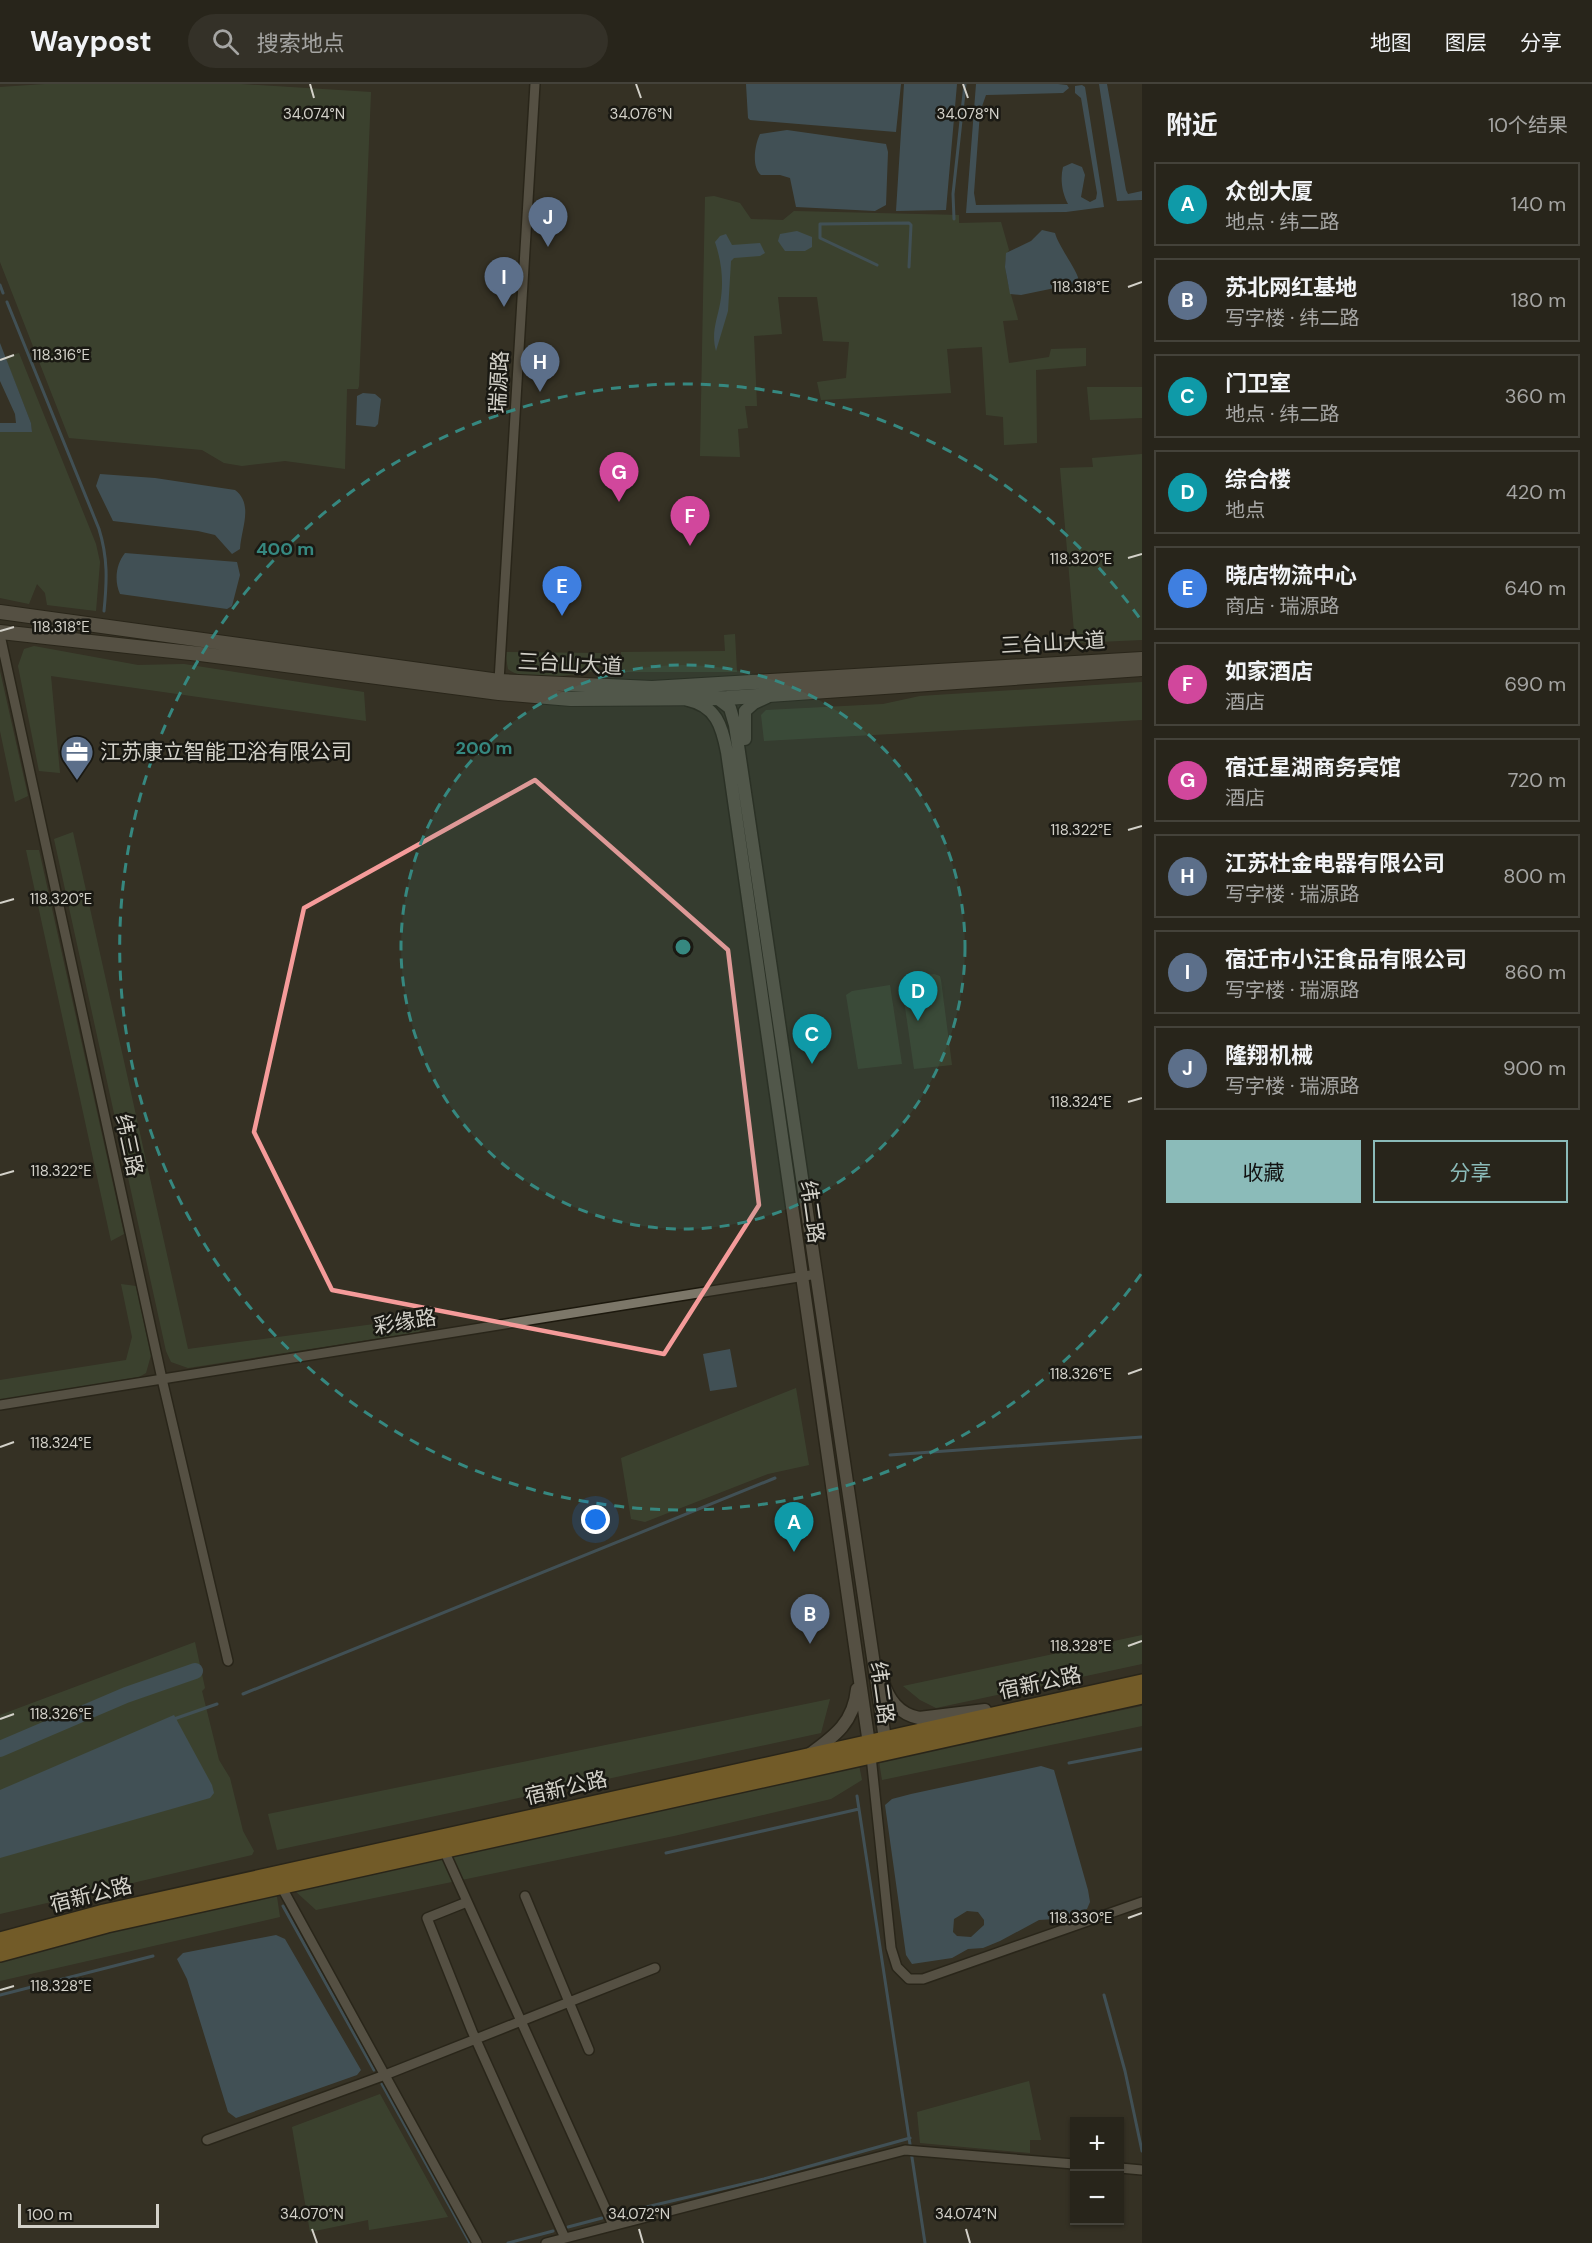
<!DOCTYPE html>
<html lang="zh">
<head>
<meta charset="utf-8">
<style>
  body { margin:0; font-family:"DM Sans","Noto Sans SC",sans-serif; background:#343128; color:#f1f3f6 }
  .controls { position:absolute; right:18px; bottom:18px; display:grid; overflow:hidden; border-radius:0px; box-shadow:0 2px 4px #0004 }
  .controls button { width:54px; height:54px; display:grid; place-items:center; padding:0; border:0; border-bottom:2px solid #44423a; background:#28251b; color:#f1f3f6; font:30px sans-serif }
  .scale { position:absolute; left:18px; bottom:15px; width:141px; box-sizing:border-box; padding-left:6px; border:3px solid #d3d1c9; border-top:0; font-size:16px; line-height:21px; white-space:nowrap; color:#d3d1c9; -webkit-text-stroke:4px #1a1913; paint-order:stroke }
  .you { position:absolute; left:596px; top:1436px; width:21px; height:21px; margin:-15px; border:4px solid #fff; border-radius:50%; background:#1a73e8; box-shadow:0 0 0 9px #1a73e833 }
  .badge { display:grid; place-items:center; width:39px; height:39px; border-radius:50%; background:#8bbbb9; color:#fff; font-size:20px; font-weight:700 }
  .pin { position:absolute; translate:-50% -50px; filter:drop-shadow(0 2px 3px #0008) }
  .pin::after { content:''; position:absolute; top:32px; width:21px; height:18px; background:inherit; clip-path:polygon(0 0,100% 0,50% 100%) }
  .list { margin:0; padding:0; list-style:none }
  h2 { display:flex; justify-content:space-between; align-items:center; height:78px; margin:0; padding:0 24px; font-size:26px }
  h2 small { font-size:20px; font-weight:400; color:#a5a5a3 }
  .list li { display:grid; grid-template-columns:39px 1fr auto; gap:18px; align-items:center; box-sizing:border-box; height:84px; margin:0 12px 12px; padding:0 12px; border:2px solid #44423a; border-radius:0px }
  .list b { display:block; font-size:22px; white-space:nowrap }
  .list p { margin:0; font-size:20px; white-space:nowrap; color:#a5a5a3 }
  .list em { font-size:20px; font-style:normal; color:#a5a5a3 }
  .actions { display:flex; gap:12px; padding:18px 24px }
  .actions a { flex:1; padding:14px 0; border:2px solid #8bbbb9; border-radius:0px; text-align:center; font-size:21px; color:#8bbbb9 }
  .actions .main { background:#8bbbb9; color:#111 }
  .icon { flex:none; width:33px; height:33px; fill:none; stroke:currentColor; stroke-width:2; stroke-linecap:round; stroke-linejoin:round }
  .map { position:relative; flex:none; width:1142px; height:2159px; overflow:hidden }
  header { display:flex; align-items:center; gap:36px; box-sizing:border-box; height:84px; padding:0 30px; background:#28251b; border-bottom:2px solid #44423a }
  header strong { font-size:28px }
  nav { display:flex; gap:33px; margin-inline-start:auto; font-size:21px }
  .search { width:420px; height:54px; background:#343128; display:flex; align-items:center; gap:15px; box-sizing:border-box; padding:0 21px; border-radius:33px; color:#a5a5a3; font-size:22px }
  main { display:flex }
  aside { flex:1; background:#28251b }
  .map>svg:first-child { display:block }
</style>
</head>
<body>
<header>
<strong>Waypost</strong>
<div class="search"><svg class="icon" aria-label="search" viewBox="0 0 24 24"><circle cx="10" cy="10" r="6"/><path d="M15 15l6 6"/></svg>搜索地点</div>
<nav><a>地图</a><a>图层</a><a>分享</a></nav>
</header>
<main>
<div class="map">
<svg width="1142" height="2159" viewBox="0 0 1142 2159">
  <rect width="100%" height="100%" fill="#353124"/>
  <path fill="#43563b" d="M45,0h196l130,8 -12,294 -1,3h-11l-2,80 -60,-8 -43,5 -18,-3 -22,-13 -133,-12 -69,-176v-175z
    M714,112l26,7 11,16 32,1 11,-9 165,4v8l42,-1 8,28c-11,14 6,53 9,70l-15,1 6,42 40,-6 2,-8 35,-1v18l-50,4 1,73 -33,2 -1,-28 -17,-2 -4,-68 -35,2 4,44 -130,7 -4,-18 29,-4 3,-36 -26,-1 -6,-44h-39l4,37 -28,2 3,70h-12l3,22 -10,1 2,28 -40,-1 5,-259z
    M19,269l77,191 4,18 -4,49 -49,-6 -2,-12 -8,-9 -8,20 -29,-6v-166h32l-1,-9 -26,-66z
    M1087,303h55v31l-52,2z
    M1142,370v186l-67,3 -15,-175 33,-1 -1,-9z
    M735,550l2,38h-111l-5,-4v-16l104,-1 -1,-16z
    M34,562l104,19 46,-1 180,28 2,29 -315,-45 9,97 -21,-2 -21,-105 6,-17z
    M505,568l96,1 -2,15 -5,3c-21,4 -70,12 -86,-2z
    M0,587l28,125 -13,6 -15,-71z
    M1142,598v38l-378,21 -3,-26 5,-5 117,-6 37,-8z
    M73,748l115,517 238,-32 -2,9 -5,6 -231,36 -17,-6 -5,-11 -112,-512z
    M26,766h13l85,384 -13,7z
    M934,890l6,2 1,4 11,85 -38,4 -13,-89z
    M890,901l12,79 -44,5 -12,-74 6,-4z
    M121,1200l15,2 15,69 -5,18 -7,4 -139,23v-20l126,-20 6,-23z
    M796,1304l13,77 -41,9 -123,48 -14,-3 -10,-61z
    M1142,1551v29l-206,44 -16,-8 -17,-14z
    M195,1558l10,46 -3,3 17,69 11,18 13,53 11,20 -2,4 -252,59v-199z
    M830,1615l-9,34 -544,117 -9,-36z
    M1142,1622v20l-260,54 -3,-19z
    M859,1681l3,15 -31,19 -157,37 -358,74 -22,-20z
    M269,1810l8,3 3,20 -280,64v-22l110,-29z
    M1029,1997l12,59h-11v13l-110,-10 -3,-31z
    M380,2010l68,123 -79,13 -1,-10 -58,12 -18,-105z"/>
  <path fill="#517690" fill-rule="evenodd" d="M746,0h155l-5,48 -146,-12 -2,-2z
    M904,0h53l-11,126 -50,1z
    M976,0h82l9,1 2,3 -6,5 -77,2 -6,17 -6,81 2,12 92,-1c-6,-11 -8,-25 -5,-37l9,-4 10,4 3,8 -4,22 9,5 6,-3 1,-6 -16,-95 -6,-5v-7l7,-1 3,2 19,120 -38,5 -100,1z
    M1099,0h8l19,106 2,4 14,-3v9l-25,1z
    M787,46l99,14 2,8 -2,53 -11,6 -79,-4 -6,-29 -10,-3h-19c-10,-8 -6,-31 -1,-41z
    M1042,146l13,3c4,15 25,40 24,50l-58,12 -11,-1 -5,-27 1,-14 25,-12z
    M797,147l15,6v10l-7,4h-20l-7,-10 2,-7z
    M726,150l6,11 28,-2 5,10 -5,3 -26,2 -3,3 -3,50 -12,40c-5,-18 1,-31 4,-47 4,-21 2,-41 -5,-62l5,-6z
    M0,259l31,80 1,9h-32v-9h16l-1,-9 -15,-33z
    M363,309l12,1 6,5 -3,25 -3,3 -19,-2 1,-29z
    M100,390l55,4 80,12c19,14 6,39 5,59l-8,5 -17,-19 -17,-4 -85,-10 -17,-35z
    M125,469l112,9 3,13 -8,31 -5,3 -107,-15c-6,-13 -4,-30 5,-41z
    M730,1265l7,38 -27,4 -7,-37z
    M174,1631l38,70 2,8 -4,5 -210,60v-68z
    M1041,1682l13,4 34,120 2,12 -3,7 -32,10 -16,1 -39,21 -17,7 -15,1 -16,9 -40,6 -6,-9 -21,-150 7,-6 19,-5zM967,1827l11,1 6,8v5l-13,12 -14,-1 -4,-4 1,-13z
    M276,1851l9,4 76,131 -4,5 -121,43 -8,-6 -41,-133 -10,-20 6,-6z"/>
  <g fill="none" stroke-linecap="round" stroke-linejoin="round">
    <path stroke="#517690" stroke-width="3" d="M954,135l-1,-25 12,-110
      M877,181l-57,-27v-14l89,-1 2,2 -2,42
      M0,201l3,8
      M7,218l92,227c9,29 8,52 5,82
      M890,1371l252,-18
      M243,1610l532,-216
      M174,1635l43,-15
      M1069,1679l73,-14
      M857,1712l68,447
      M666,1769l193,-44
      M283,1822l91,164
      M0,1911l153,-39
      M1104,1911l21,76 17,80
      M382,2000l88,159
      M617,2130l147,-35 146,-41
      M568,2143l34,-9
      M508,2159l45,-12"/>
    <path stroke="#517690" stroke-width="16" d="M0,1665l126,-54 69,-24"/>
    <defs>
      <path id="minor" d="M0,551l162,744 66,282
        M499,597l36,-597
        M0,1321l817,-131
        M871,1672l20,192 6,19 12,12h14l219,-77
        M443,1764l170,377
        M281,1802l196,357
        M525,1812l64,154
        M467,1818l-40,16 45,113 93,207
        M207,2056l178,-65 270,-107
        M1120,2084l22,2
        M546,2159l359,-93 169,14"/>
      <path id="tertiary" d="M713,611l17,13 5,17 150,1014
        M688,616c28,6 34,26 39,52l143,999
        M745,655v-28l9,-8 13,-6
        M882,1595c6,20 16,35 37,39l66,-8
        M810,1670c25,-18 44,-32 47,-65"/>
      <path id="secondary" d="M0,528l499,69 153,7 490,-29
        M0,548l200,22 299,39 72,6 156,-1 415,-29"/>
      <path id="trunk" d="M0,1856l104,-28 1038,-230
        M0,1870l107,-29 1035,-229"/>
    </defs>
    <use href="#minor" stroke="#1c180d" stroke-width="12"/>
    <use href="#tertiary" stroke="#1c180d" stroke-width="15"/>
    <use href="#secondary" stroke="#1c180d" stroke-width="16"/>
    <use href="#trunk" stroke="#1c180d" stroke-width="18"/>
    <use href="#minor" stroke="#7c7769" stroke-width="9"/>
    <use href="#tertiary" stroke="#7c7769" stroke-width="12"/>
    <use href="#secondary" stroke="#7c7769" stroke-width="14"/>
    <use href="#trunk" stroke="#bd8e2d" stroke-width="15"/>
  </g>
  <path d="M0 0H1142V2159H0ZM535,696l193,170 31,255 -95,149 -332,-64 -78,-158 50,-224z" fill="#353124" fill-opacity=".55" fill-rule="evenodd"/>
  <path fill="none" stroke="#f59b9a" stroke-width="4.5" stroke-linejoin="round" d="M535,696l193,170 31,255 -95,149 -332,-64 -78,-158 50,-224z"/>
  <path fill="none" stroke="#d3d1c9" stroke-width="2" d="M310,0l4,14M636,0l5,14M963,0l5,14M1128,203l14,-5M0,276l14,-5M1128,474l14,-4M0,547l14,-4M1128,746l14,-4M0,819l14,-4M1128,1018l14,-4M0,1091l14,-4M1128,1290l14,-5M0,1363l14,-5M1128,1562l14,-5M0,1635l14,-5M1128,1834l14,-5M0,1906l14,-4M312,2145l5,14M639,2145l4,14M966,2145l4,14"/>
  <circle cx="683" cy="863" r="282" fill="#368880" fill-opacity=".12"/>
  <g fill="none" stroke="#368880" stroke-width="3" stroke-dasharray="10 8">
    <circle cx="683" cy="863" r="282"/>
    <path d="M1141 1190A563 563 0 1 1 1141 536"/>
  </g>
  <defs>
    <symbol id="office-pin" viewBox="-11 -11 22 30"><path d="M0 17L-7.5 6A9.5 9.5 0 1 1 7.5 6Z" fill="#5c6f8a" stroke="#1a1913"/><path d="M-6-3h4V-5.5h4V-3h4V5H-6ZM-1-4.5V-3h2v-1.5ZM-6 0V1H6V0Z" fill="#fff"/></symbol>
  </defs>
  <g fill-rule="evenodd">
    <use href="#office-pin" x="58" y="649" width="38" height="52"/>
  </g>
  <g text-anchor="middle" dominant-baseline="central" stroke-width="5" stroke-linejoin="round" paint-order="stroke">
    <g font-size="21" fill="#d3d1c9" stroke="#1a1913">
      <text transform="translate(499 298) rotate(-87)">瑞源路</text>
      <text transform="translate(1053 559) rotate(-3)">三台山大道</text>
      <text transform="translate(570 580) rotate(3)">三台山大道</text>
      <text transform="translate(129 1061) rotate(78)">纬三路</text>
      <text transform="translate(812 1128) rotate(82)">纬二路</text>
      <text transform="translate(405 1238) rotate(-9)">彩缘路</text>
      <text transform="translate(1040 1599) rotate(-12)">宿新公路</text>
      <text transform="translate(882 1609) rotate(82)">纬二路</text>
      <text transform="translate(566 1704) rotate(-13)">宿新公路</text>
      <text transform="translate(91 1811) rotate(-14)">宿新公路</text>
    </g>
    <g font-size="21" fill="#d3d1c9" stroke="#1a1913" text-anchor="start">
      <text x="100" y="668">江苏康立智能卫浴有限公司</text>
    </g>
  </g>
  <g font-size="15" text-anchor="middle" fill="#d3d1c9" stroke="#1a1913" stroke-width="5" stroke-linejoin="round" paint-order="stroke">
    <text x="314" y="35">34.074°N</text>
    <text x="641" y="35">34.076°N</text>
    <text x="968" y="35">34.078°N</text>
    <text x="1081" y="208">118.318°E</text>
    <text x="61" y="276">118.316°E</text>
    <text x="1081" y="480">118.320°E</text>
    <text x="61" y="548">118.318°E</text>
    <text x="1081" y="751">118.322°E</text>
    <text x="61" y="820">118.320°E</text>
    <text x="1081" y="1023">118.324°E</text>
    <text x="61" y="1092">118.322°E</text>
    <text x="1081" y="1295">118.326°E</text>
    <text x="61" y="1364">118.324°E</text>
    <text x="1081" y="1567">118.328°E</text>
    <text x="61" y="1635">118.326°E</text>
    <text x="1081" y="1839">118.330°E</text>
    <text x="61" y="1907">118.328°E</text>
    <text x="312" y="2135">34.070°N</text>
    <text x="639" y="2135">34.072°N</text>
    <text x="966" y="2135">34.074°N</text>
  </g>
  <circle cx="683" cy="863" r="9" fill="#368880" stroke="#1a1913" stroke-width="3"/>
  <g font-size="18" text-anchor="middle" font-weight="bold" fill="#368880" stroke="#1a1913" stroke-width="5" stroke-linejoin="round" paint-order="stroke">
    <text x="285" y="471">400 m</text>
    <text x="484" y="670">200 m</text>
  </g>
</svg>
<div class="controls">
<button>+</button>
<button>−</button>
</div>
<div class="scale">100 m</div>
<div class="you"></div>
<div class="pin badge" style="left:794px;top:1468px;background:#0f9aa8">A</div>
<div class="pin badge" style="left:810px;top:1560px;background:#5c6f8a">B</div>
<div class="pin badge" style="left:812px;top:980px;background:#0f9aa8">C</div>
<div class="pin badge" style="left:918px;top:937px;background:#0f9aa8">D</div>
<div class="pin badge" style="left:562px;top:532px;background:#3f7fe0">E</div>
<div class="pin badge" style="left:690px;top:462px;background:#d1479c">F</div>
<div class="pin badge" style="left:619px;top:418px;background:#d1479c">G</div>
<div class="pin badge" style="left:540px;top:308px;background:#5c6f8a">H</div>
<div class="pin badge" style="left:504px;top:223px;background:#5c6f8a">I</div>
<div class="pin badge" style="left:548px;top:163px;background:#5c6f8a">J</div>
</div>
<aside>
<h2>附近<small>10个结果</small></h2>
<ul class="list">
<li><span class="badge" style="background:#0f9aa8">A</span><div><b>众创大厦</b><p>地点 · 纬二路</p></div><em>140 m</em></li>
<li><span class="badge" style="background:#5c6f8a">B</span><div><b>苏北网红基地</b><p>写字楼 · 纬二路</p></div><em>180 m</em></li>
<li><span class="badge" style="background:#0f9aa8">C</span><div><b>门卫室</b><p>地点 · 纬二路</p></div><em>360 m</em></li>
<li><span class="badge" style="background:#0f9aa8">D</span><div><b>综合楼</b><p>地点</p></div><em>420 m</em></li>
<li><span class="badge" style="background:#3f7fe0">E</span><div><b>晓店物流中心</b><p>商店 · 瑞源路</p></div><em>640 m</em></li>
<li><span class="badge" style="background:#d1479c">F</span><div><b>如家酒店</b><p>酒店</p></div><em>690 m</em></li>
<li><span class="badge" style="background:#d1479c">G</span><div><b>宿迁星湖商务宾馆</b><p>酒店</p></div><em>720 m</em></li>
<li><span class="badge" style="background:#5c6f8a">H</span><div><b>江苏杜金电器有限公司</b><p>写字楼 · 瑞源路</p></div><em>800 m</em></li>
<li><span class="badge" style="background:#5c6f8a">I</span><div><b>宿迁市小汪食品有限公司</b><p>写字楼 · 瑞源路</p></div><em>860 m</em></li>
<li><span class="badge" style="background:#5c6f8a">J</span><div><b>隆翔机械</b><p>写字楼 · 瑞源路</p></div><em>900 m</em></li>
</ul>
<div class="actions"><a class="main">收藏</a><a>分享</a></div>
</aside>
</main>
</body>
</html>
